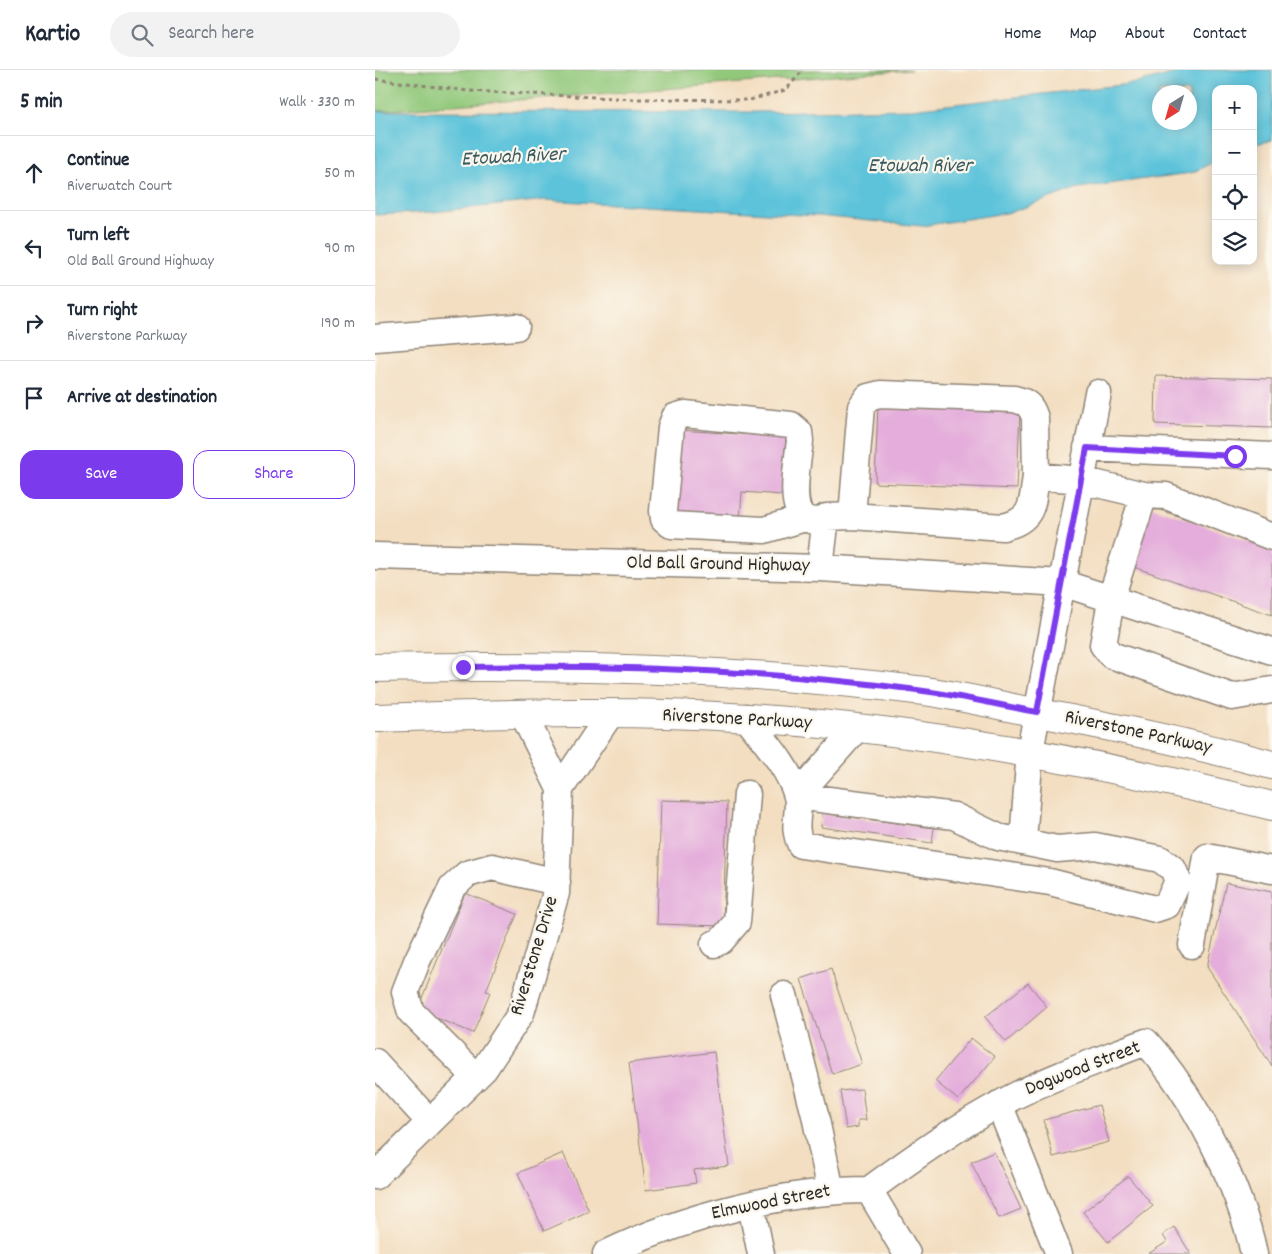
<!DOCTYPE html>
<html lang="en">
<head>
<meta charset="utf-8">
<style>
  body { margin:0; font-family:Dekko,sans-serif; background:#f2f2f3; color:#1f2937 }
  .controls { position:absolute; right:15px; top:15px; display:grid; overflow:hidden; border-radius:10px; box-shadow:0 2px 12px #0003 }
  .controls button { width:45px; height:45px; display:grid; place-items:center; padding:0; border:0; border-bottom:1px solid #e0e1e3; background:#fff; color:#1f2937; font:25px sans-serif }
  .compass { position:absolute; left:777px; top:15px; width:45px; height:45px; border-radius:50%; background:#fff; box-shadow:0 2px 12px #0003; rotate:217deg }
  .stop { position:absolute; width:15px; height:15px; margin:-11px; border:4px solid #7c3aed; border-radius:50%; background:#fff }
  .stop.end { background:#7c3aed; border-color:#fff; box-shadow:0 1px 5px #0008 }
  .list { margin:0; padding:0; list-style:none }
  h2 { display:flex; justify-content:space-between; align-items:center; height:65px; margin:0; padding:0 20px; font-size:21px }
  h2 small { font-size:16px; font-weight:400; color:#747a83 }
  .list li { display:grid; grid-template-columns:32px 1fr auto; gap:15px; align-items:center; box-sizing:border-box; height:75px; padding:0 20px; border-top:1px solid #e0e1e3 }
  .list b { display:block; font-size:19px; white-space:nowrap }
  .list p { margin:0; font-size:16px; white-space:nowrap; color:#747a83 }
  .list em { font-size:16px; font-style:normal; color:#747a83 }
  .actions { display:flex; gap:10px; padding:15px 20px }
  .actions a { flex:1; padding:11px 0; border:1px solid #7c3aed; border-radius:15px; text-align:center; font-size:18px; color:#7c3aed }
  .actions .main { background:#7c3aed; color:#fff }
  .icon { flex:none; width:28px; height:28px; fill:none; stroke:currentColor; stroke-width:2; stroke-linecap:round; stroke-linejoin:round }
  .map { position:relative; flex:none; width:897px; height:1184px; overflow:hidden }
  header { display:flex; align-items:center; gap:30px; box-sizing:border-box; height:70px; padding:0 25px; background:#fff; border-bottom:1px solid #e0e1e3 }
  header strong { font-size:24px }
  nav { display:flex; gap:28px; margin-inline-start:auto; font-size:18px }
  .search { width:350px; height:45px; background:#f2f2f3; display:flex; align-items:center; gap:12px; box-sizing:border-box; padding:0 18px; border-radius:28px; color:#747a83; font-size:19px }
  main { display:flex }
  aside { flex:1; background:#fff }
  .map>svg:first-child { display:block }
</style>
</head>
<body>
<header>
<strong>Kartio</strong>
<div class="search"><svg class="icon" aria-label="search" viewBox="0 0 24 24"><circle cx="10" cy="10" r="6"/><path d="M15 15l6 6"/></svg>Search here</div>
<nav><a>Home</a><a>Map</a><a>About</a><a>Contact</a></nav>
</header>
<main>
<aside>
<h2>5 min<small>Walk · 330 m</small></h2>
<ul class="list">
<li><svg class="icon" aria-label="ahead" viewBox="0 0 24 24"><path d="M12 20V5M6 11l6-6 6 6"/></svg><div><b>Continue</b><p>Riverwatch Court</p></div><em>50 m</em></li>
<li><svg class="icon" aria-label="left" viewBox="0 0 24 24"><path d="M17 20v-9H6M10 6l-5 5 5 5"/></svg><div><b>Turn left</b><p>Old Ball Ground Highway</p></div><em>90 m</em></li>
<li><svg class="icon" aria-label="right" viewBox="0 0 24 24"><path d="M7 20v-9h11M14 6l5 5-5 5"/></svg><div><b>Turn right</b><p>Riverstone Parkway</p></div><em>190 m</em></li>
<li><svg class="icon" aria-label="arrive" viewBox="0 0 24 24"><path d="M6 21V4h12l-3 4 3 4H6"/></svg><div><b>Arrive at destination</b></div></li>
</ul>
<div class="actions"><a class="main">Save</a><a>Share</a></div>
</aside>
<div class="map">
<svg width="897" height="1184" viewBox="0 0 897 1184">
  <rect width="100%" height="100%" fill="#fbf7ec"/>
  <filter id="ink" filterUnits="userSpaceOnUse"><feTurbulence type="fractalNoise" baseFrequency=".02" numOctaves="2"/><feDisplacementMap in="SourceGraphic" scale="10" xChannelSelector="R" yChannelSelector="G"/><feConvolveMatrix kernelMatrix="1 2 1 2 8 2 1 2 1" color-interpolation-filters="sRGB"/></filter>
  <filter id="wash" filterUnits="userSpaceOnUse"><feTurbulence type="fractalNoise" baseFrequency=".0096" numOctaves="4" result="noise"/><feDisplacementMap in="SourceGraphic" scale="20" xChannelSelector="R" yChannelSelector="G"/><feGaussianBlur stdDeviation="1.12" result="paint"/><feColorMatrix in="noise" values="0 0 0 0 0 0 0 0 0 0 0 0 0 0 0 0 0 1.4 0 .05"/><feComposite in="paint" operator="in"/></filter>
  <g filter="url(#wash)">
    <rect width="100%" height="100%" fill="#f3dec1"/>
    <path fill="#91c87a" stroke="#5e7a52" d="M0,0h536l-536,41z"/>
    <path fill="#5cc3da" stroke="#447782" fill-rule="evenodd" d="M812,0h85v70l-19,5v-56h-37v72l-25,12 -113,15 -66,24 -90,14 -104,-10 -273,-16 -112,12 -58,3v-104l380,1 157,-3 226,-26zM784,22h30v30h-30z"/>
    <g id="blocks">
      <path fill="#e4addb" d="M781,306l116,3v49l-117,-4z
        M503,333l142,6 -3,80 -142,-6z
        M304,360l107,7 -4,58 -40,-3 -2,29 -67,-5z
        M777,437l120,42v66l-141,-49z
        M286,730l66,2 -4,124 -66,-2z
        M447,743l112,15 -2,15 -111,-16z
        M851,813l46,9v174l-65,-99z
        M90,823l52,21 -31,77 4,1 -17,41 -56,-23z
        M456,899l31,95 -30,10 -31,-95z
        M653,913l19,24 -41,35 -21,-25z
        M596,968l24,19 -37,43 -23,-19z
        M339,982l15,114 -35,4 2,13 -50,7 -17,-127z
        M487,1019l4,31h-8v7l-12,2 -6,-38z
        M724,1035l10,37 -56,15 -9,-37z
        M619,1082l27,57 -22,9 -28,-56z
        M188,1083l26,58 -45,20 -26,-58z
        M753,1106l25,30 -45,36 -25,-30z
        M799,1157l17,27h-43l19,-12 -4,-7z"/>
    </g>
  </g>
  <g filter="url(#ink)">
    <use href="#blocks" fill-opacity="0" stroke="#8f8476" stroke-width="1"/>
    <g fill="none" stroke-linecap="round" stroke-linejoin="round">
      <defs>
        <path id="minor" d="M0,268l141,-11
          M723,323l-36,190 210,68
          M712,378l185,8
          M769,425l-32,100 -9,50 8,10 121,42 40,-7
          M477,446l9,-109 7,-10 12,-3 134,5c13,3 17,6 21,19l1,58
          M430,448l-41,12 -93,-5 -7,-6 -1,-8 8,-84 4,-10 10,-3 106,11 8,7 1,9c-2,18 -12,67 5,77 5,3 13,3 19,4
          M0,486l445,12 242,15 -32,168 -7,90
          M445,498l6,-51 26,-1 151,11c31,-7 29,-23 33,-51l45,4 63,15 22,1 106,41
          M371,647c18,24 43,50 51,79 4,17 -6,29 4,49l249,37 105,27 12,-4 11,-24 -5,-12 -13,-10 -65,-13 -38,3 -59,-12 -44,-21 -157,-20
          M185,719l51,-76
          M422,726l60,-68
          M339,874l7,-3 16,-19 10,-128
          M817,875l15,-88 65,13
          M409,925l31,120 16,76
          M0,992l55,60
          M101,1007l-65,-65 -6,-20 12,-31 35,-73 15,-14 25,-7 65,15
          M624,1034l60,150
          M0,1106l109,-107 37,-56 35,-120 4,-104 -37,-75
          M494,1120c45,-33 90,-65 140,-91 44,-23 91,-39 137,-57 47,52 94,143 108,212
          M376,1135l10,49
          M231,1184c75,-37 180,-64 263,-64l38,64"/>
        <path id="major" d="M0,598c181,-3 361,0 541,22 37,4 75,14 112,21 82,15 163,32 244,54
          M0,648c124,-4 249,-9 373,0 178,12 351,44 524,88"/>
      </defs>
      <use href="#minor" stroke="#8f8476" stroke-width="29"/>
      <use href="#major" stroke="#8f8476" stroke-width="30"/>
      <path stroke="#8f8476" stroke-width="3" stroke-dasharray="4 4" stroke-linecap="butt" d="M0,9l93,12 168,8 114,1 36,-10 17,-20"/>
      <use href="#minor" stroke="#fff" stroke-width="26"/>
      <use href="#major" stroke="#fff" stroke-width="28"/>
    </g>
  </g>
  <g fill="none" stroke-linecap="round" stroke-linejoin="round" filter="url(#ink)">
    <path stroke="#7c3aed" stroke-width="6" d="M88,597c152,-2 304,3 454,23 40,5 80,15 120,22l50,-264 148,8"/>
  </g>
  <g text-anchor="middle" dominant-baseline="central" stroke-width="4.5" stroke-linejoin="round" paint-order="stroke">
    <g font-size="20" fill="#2b2b2b" stroke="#fbf7ec">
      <text transform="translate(343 495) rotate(1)">Old Ball Ground Highway</text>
      <text transform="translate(362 650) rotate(3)">Riverstone Parkway</text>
      <text transform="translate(763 663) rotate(12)">Riverstone Parkway</text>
      <text transform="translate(160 886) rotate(-73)">Riverstone Drive</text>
      <text transform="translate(708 999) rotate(-21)">Dogwood Street</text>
      <text transform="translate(396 1133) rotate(-11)">Elmwood Street</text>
    </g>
    <g font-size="21" font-style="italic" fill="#3a5960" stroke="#fbf7ec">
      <text transform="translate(138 88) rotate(-3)">Etowah River</text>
      <text x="545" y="97">Etowah River</text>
    </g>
  </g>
</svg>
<div class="controls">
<button>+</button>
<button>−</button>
<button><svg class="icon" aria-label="locate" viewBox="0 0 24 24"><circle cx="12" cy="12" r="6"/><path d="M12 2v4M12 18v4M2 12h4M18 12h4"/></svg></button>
<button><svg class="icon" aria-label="layers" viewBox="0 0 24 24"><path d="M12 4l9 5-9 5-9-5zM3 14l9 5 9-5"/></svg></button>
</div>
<svg class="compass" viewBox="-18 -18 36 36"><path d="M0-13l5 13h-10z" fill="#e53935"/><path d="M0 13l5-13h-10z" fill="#747a83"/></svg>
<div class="stop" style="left:860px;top:386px"></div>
<div class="stop end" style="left:88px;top:597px"></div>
</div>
</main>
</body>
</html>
